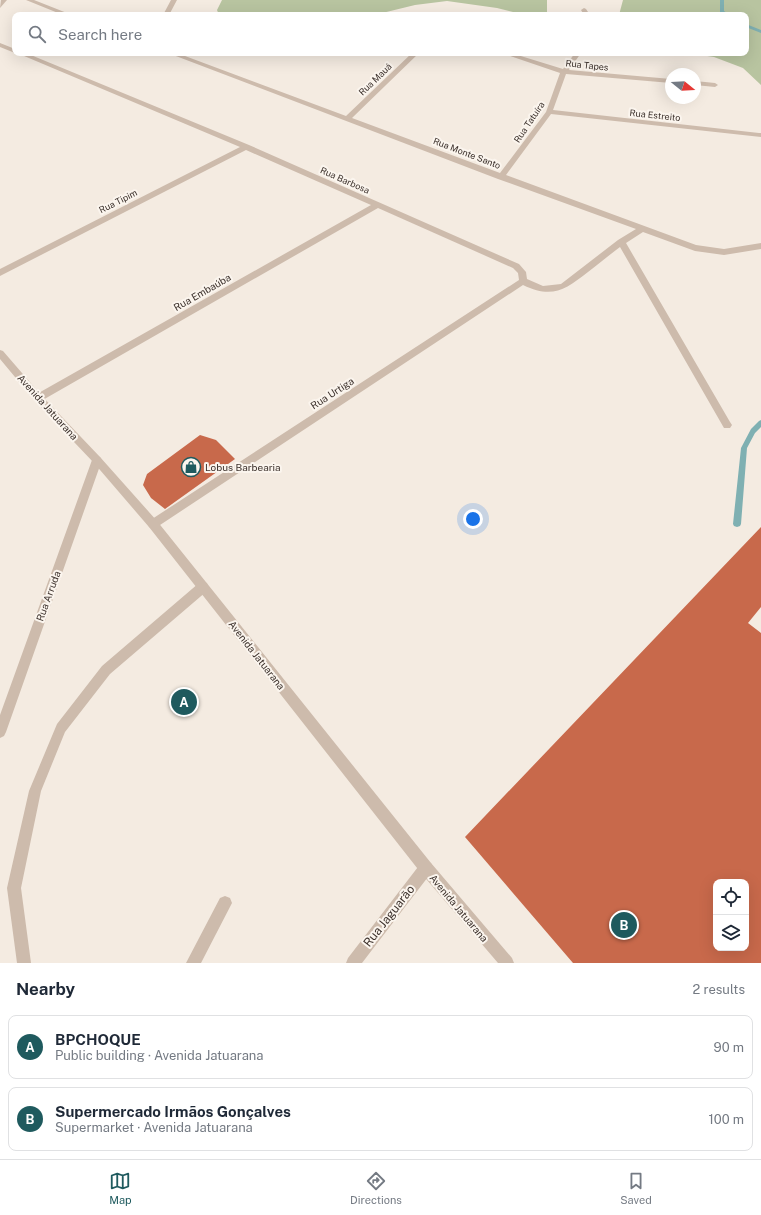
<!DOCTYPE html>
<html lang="en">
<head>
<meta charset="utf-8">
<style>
  body { margin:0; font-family:"Public Sans",sans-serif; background:#f6f6f7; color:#1f2937 }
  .controls { position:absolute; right:12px; bottom:12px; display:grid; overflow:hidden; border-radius:8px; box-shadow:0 4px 16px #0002 }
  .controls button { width:36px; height:36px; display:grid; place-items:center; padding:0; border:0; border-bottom:1px solid #e0e1e3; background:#fff; color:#1f2937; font:20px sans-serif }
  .compass { position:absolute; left:665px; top:68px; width:36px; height:36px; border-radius:50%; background:#fff; box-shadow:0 4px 16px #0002; rotate:108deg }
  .you { position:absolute; left:473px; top:519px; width:14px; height:14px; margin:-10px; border:3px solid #fff; border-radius:50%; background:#1a73e8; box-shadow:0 0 0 6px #1a73e833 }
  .badge { display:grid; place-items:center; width:26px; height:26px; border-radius:50%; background:#1f5a5e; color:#fff; font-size:13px; font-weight:700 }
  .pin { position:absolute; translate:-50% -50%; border:2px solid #fff; box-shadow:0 1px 4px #0006 }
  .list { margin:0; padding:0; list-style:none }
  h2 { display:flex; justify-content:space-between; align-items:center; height:52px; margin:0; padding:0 16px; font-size:17px }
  h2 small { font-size:13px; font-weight:400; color:#747a83 }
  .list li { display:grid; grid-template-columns:26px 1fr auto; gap:12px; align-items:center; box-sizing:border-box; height:64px; margin:0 8px 8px; padding:0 8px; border:1px solid #e0e1e3; border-radius:8px }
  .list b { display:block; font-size:15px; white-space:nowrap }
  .list p { margin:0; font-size:13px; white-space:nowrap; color:#747a83 }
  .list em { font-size:13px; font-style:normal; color:#747a83 }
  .icon { flex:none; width:22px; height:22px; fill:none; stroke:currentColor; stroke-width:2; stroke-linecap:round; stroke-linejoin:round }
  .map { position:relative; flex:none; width:761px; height:963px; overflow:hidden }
  .search { position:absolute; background:#fff; box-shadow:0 4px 16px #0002; left:12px; right:12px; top:12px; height:44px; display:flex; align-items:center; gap:10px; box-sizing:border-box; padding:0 14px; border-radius:8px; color:#747a83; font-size:15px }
  .sheet { height:196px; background:#fff }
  nav { display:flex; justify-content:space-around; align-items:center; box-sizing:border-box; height:56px; border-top:1px solid #e0e1e3; background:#fff; font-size:11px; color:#747a83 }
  nav a { display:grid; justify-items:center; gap:2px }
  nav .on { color:#1f5a5e }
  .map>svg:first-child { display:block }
</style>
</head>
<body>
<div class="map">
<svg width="761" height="963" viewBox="0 0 761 963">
  <rect width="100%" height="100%" fill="#f4ebe1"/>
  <path fill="#b8c4a0" d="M222,0h325v15h-22l-28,-7 -50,-7 -32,4 -41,10h-155l-2,-5z
    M623,0h138v85l-18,-17 -29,-11 -27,-4h59v-38h-127z"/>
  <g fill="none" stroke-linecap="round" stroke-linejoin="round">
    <path fill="#7fb0b2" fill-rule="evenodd" d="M720,0h4v11l6,4h-5l-5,-3z
      M746,24l15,6v3l-15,-6z
      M761,420v7l-6,6 -8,15 -6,76 -1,2 -3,1 -3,-1 -1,-2 8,-76 10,-19 8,-8z"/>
  </g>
  <path fill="#c8694b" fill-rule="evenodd" d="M200,435l16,5 19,19 -70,50 -14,-11 -8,-13 4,-11z
    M761,527v80l-13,16 13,10v330h-188l-108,-126zM716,882h30v66h-30z"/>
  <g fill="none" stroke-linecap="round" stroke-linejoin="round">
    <path fill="#cdbbac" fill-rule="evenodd" d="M203,582l4,1 1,4 -1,4 -97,83 -45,58 -24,59 -20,97 10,75h-14l-10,-75 22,-97 28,-67 45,-58 97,-83z
      M225,896l5,2 2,5 -31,60h-15l34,-65z"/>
    <path fill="#cdbbac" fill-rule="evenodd" d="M1,0h6l-7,8z
      M26,0h8l38,15h-9z
      M171,0h6l-8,15h-6z
      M584,8l2,1 4,6h-6l-3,-5z
      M0,43l15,6v4l-15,-6z
      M17,53h9l223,92 270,119 7,8 1,7 16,7 18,-2 57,-44 18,-11 -138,-50 -330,-126h9l169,63 66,-63h7l-67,65 148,55 46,-61 14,-39 -59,-20h10l52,16 12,-16h6l-12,17 102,9v4l-105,-9 -13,36 206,23h2v4l-210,-23 -45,61 190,70 28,4 37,-6v6l-37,6 -29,-4 -52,-19 -17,11 104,179 2,3 -2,3h-6l-104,-181c-11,8 -21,17 -32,25 -23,18 -36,27 -65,13l-366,242 -4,2 -4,-2 -1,-3 1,-3 370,-241 -1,-7 -5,-5 -135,-60 -337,193h-6l-2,-3 2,-3 336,-190 -125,-55 -246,126v-7l240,-122z
      M695,81l20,2 3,2 -3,2 -20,-2z
      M97,456l3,1 2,3 -96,272 -2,4 -4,2v-23l92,-255 2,-3z
      M426,861l5,2 2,5 -2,5 -69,90h-16l2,-5 73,-95z"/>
    <path fill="#cdbbac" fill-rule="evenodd" d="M0,350l3,1 38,44 59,62 57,64 274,342 81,95 2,5h-16l-77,-90 -272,-346 -55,-64 -59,-62 -35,-42z"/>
  </g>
  <defs>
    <symbol id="shop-ring" viewBox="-11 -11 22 22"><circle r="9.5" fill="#fbf5ee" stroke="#1f5a5e" stroke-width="1.5"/><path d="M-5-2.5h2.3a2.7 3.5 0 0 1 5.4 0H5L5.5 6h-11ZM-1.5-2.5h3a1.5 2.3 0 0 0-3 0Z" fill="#1f5a5e"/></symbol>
  </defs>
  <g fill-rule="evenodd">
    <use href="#shop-ring" x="180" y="456" width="22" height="22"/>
  </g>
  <g text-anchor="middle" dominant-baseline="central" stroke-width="4" stroke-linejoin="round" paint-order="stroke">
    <g font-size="9" fill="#3b302b" stroke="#fbf5ee">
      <text transform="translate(587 65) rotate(6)">Rua Tapes</text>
      <text transform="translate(375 79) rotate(-44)">Rua Mauá</text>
      <text transform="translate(655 115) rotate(6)">Rua Estreito</text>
      <text transform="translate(529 122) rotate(-56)">Rua Tatuíra</text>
      <text transform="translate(467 153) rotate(21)">Rua Monte Santo</text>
      <text transform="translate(345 180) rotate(24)">Rua Barbosa</text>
      <text transform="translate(118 201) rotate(-27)">Rua Tipim</text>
    </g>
    <g font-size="10" fill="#3b302b" stroke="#fbf5ee">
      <text transform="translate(202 292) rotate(-30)">Rua Embaúba</text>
      <text transform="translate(332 393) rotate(-33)">Rua Urtiga</text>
      <text transform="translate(48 407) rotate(48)">Avenida Jatuarana</text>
      <text transform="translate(48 596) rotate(-70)">Rua Arruda</text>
      <text transform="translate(257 655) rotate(52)">Avenida Jatuarana</text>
      <text transform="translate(459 908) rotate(50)">Avenida Jatuarana</text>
    </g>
    <g font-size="10" fill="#3b302b" stroke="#fbf5ee" text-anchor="start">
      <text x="205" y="467">Lobus Barbearia</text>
    </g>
    <g font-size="12" fill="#3b302b" stroke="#fbf5ee">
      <text transform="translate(389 916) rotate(-52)">Rua Jaguarão</text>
    </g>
  </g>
</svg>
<div class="controls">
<button><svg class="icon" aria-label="locate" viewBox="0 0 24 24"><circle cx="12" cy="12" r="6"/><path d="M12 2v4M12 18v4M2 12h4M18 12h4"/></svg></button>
<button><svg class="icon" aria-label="layers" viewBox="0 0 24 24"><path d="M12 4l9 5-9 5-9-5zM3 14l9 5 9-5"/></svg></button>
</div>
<svg class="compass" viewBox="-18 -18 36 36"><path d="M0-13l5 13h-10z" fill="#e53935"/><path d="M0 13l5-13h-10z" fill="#747a83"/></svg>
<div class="you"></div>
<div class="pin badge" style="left:184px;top:702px">A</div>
<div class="pin badge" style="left:624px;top:925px">B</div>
<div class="search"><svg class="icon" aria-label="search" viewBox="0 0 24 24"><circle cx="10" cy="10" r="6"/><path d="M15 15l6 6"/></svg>Search here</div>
</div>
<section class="sheet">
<h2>Nearby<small>2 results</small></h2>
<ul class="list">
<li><span class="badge">A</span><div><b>BPCHOQUE</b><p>Public building · Avenida Jatuarana</p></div><em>90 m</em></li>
<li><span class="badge">B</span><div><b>Supermercado Irmãos Gonçalves</b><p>Supermarket · Avenida Jatuarana</p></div><em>100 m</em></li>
</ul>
</section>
<nav>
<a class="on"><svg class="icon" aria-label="map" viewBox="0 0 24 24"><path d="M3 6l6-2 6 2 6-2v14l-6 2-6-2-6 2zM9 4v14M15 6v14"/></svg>Map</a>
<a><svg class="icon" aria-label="directions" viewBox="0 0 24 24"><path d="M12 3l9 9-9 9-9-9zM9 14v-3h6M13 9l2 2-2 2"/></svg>Directions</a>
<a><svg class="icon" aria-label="saved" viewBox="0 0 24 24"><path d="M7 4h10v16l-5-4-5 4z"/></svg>Saved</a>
</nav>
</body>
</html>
